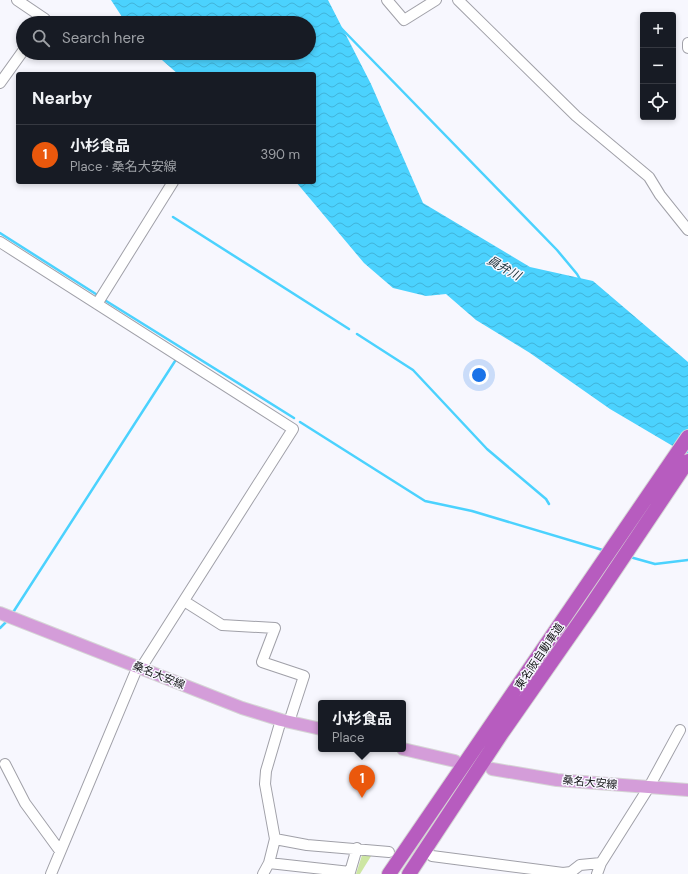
<!DOCTYPE html>
<html lang="en">
<head>
<meta charset="utf-8">
<style>
  body { margin:0; font-family:"DM Sans","Noto Sans JP",sans-serif; background:#20242c; color:#f1f3f6 }
  .controls { position:absolute; right:12px; top:12px; display:grid; overflow:hidden; border-radius:4px; box-shadow:0 2px 6px #0003 }
  .controls button { width:36px; height:36px; display:grid; place-items:center; padding:0; border:0; border-bottom:1px solid #363941; background:#171b24; color:#f1f3f6; font:20px sans-serif }
  .you { position:absolute; left:479px; top:375px; width:14px; height:14px; margin:-10px; border:3px solid #fff; border-radius:50%; background:#1a73e8; box-shadow:0 0 0 6px #1a73e833 }
  .badge { display:grid; place-items:center; width:26px; height:26px; border-radius:50%; background:#ea580c; color:#fff; font-size:13px; font-weight:700 }
  .pin { position:absolute; translate:-50% -33px; filter:drop-shadow(0 1px 2px #0008) }
  .pin::after { content:''; position:absolute; top:21px; width:14px; height:12px; background:inherit; clip-path:polygon(0 0,100% 0,50% 100%) }
  .popup { position:absolute; left:318px; top:700px; width:88px; height:52px; box-sizing:border-box; display:grid; place-content:center; border-radius:4px; background:#171b24; filter:drop-shadow(0 1px 3px #0005); font-size:13px; white-space:nowrap; color:#9ea1a6 }
  .popup b { font-size:15px; color:#f1f3f6 }
  .popup::after { content:''; position:absolute; left:50%; top:100%; margin-left:-8px; border:8px solid transparent; border-top-color:#171b24 }
  .list { margin:0; padding:0; list-style:none }
  h2 { display:flex; justify-content:space-between; align-items:center; height:52px; margin:0; padding:0 16px; font-size:17px }
  h2 small { font-size:13px; font-weight:400; color:#9ea1a6 }
  .list li { display:grid; grid-template-columns:26px 1fr auto; gap:12px; align-items:center; box-sizing:border-box; height:60px; padding:0 16px; border-top:1px solid #363941 }
  .list b { display:block; font-size:15px; white-space:nowrap }
  .list p { margin:0; font-size:13px; white-space:nowrap; color:#9ea1a6 }
  .list em { font-size:13px; font-style:normal; color:#9ea1a6 }
  .icon { flex:none; width:22px; height:22px; fill:none; stroke:currentColor; stroke-width:2; stroke-linecap:round; stroke-linejoin:round }
  .map { position:relative; flex:none; width:688px; height:874px; overflow:hidden }
  .search { position:absolute; background:#171b24; box-shadow:0 2px 6px #0003; left:16px; top:16px; width:300px; height:44px; display:flex; align-items:center; gap:10px; box-sizing:border-box; padding:0 14px; border-radius:22px; color:#9ea1a6; font-size:15px }
  .panel { position:absolute; background:#171b24; box-shadow:0 2px 6px #0003; left:16px; top:72px; width:300px; height:112px; border-radius:4px }
  .map>svg:first-child { display:block }
</style>
</head>
<body>
<div class="map">
<svg width="688" height="874" viewBox="0 0 688 874">
  <defs>
    <pattern id="water-waves" width="16" height="10" patternUnits="userSpaceOnUse"><rect width="16" height="10" fill="#4bd2fe"/><path d="M0 5q4-4 8 0t8 0" fill="none" stroke="#41b3d9"/></pattern>
  </defs>
  <rect width="100%" height="100%" fill="#f7f7fe"/>
  <path fill="#cde6a3" d="M363,852l10,1 -13,21h-4z"/>
  <path fill="url(#water-waves)" d="M111,0h217l43,84 52,119 107,64 63,14 95,81v93l-78,-46 -80,-56 -54,-33 -30,-26 -20,2 -33,-8 -29,-25 -68,-81h18v-108h-136l-24,-21h155v-30h-183z"/>
  <g fill="none" stroke-linecap="round" stroke-linejoin="round">
    <path stroke="#4bd2fe" stroke-width="2.5" d="M341,28l216,222 20,24 4,7
      M173,217l176,112
      M0,233l99,63
      M103,299l191,119
      M357,334l56,36 74,79 59,50 3,5
      M300,422l125,79 47,10 134,40
      M630,557l25,7 33,-4
      M12,614l165,-256
      M0,628l8,-8"/>
    <defs>
      <path id="minor" d="M17,0l28,19 -3,4
        M387,0l17,20 32,-20
        M458,0l118,116 73,61 11,18 28,35
        M688,43v5
        M0,83l23,-32
        M0,242l293,187 -152,239
        M97,304l76,-122
        M184,601l38,24 53,3 -13,34 42,14 -15,46
        M5,764l20,39 35,48
        M275,839l32,6 82,7
        M432,856l131,17 8,-1 9,-7 21,-2
        M269,863l81,9 7,-24
        M51,874l87,-208
        M263,874l6,-11 6,-24 -10,-55 1,-13 15,-51
        M597,874l4,-11 48,-76 31,-57"/>
      <path id="major" d="M0,613l242,95 39,12 40,9
        M403,749l52,12
        M492,769l65,11 131,10"/>
      <path id="highway" d="M389,874l299,-437
        M409,874l93,-141 88,-126 98,-146"/>
    </defs>
    <use href="#minor" stroke="#a0a0a8" stroke-width="12"/>
    <use href="#major" stroke="#d5d5d5" stroke-width="14"/>
    <use href="#highway" stroke="#d5d5d5" stroke-width="16"/>
    <use href="#minor" stroke="#fff" stroke-width="10"/>
    <use href="#major" stroke="#d49dd9" stroke-width="12"/>
    <use href="#highway" stroke="#b75cbf" stroke-width="14"/>
  </g>
  <g text-anchor="middle" dominant-baseline="central" stroke-width="3" stroke-linejoin="round" paint-order="stroke">
    <g font-size="11" fill="#151518" stroke="#f7f7fe">
      <text transform="translate(539 656) rotate(-56)">東名阪自動車道</text>
      <text transform="translate(159 675) rotate(22)">桑名大安線</text>
      <text transform="translate(590 782) rotate(5)">桑名大安線</text>
    </g>
    <g font-size="12" font-style="italic" fill="#172d36" stroke="#f7f7fe">
      <text transform="translate(504 268) rotate(29)">員弁川</text>
    </g>
  </g>
</svg>
<div class="controls">
<button>+</button>
<button>−</button>
<button><svg class="icon" aria-label="locate" viewBox="0 0 24 24"><circle cx="12" cy="12" r="6"/><path d="M12 2v4M12 18v4M2 12h4M18 12h4"/></svg></button>
</div>
<div class="you"></div>
<div class="pin badge" style="left:362px;top:798px">1</div>
<div class="popup"><b>小杉食品</b>Place</div>
<div class="search"><svg class="icon" aria-label="search" viewBox="0 0 24 24"><circle cx="10" cy="10" r="6"/><path d="M15 15l6 6"/></svg>Search here</div>
<section class="panel">
<h2>Nearby<small></small></h2>
<ul class="list">
<li><span class="badge">1</span><div><b>小杉食品</b><p>Place · 桑名大安線</p></div><em>390 m</em></li>
</ul>
</section>
</div>
</body>
</html>
